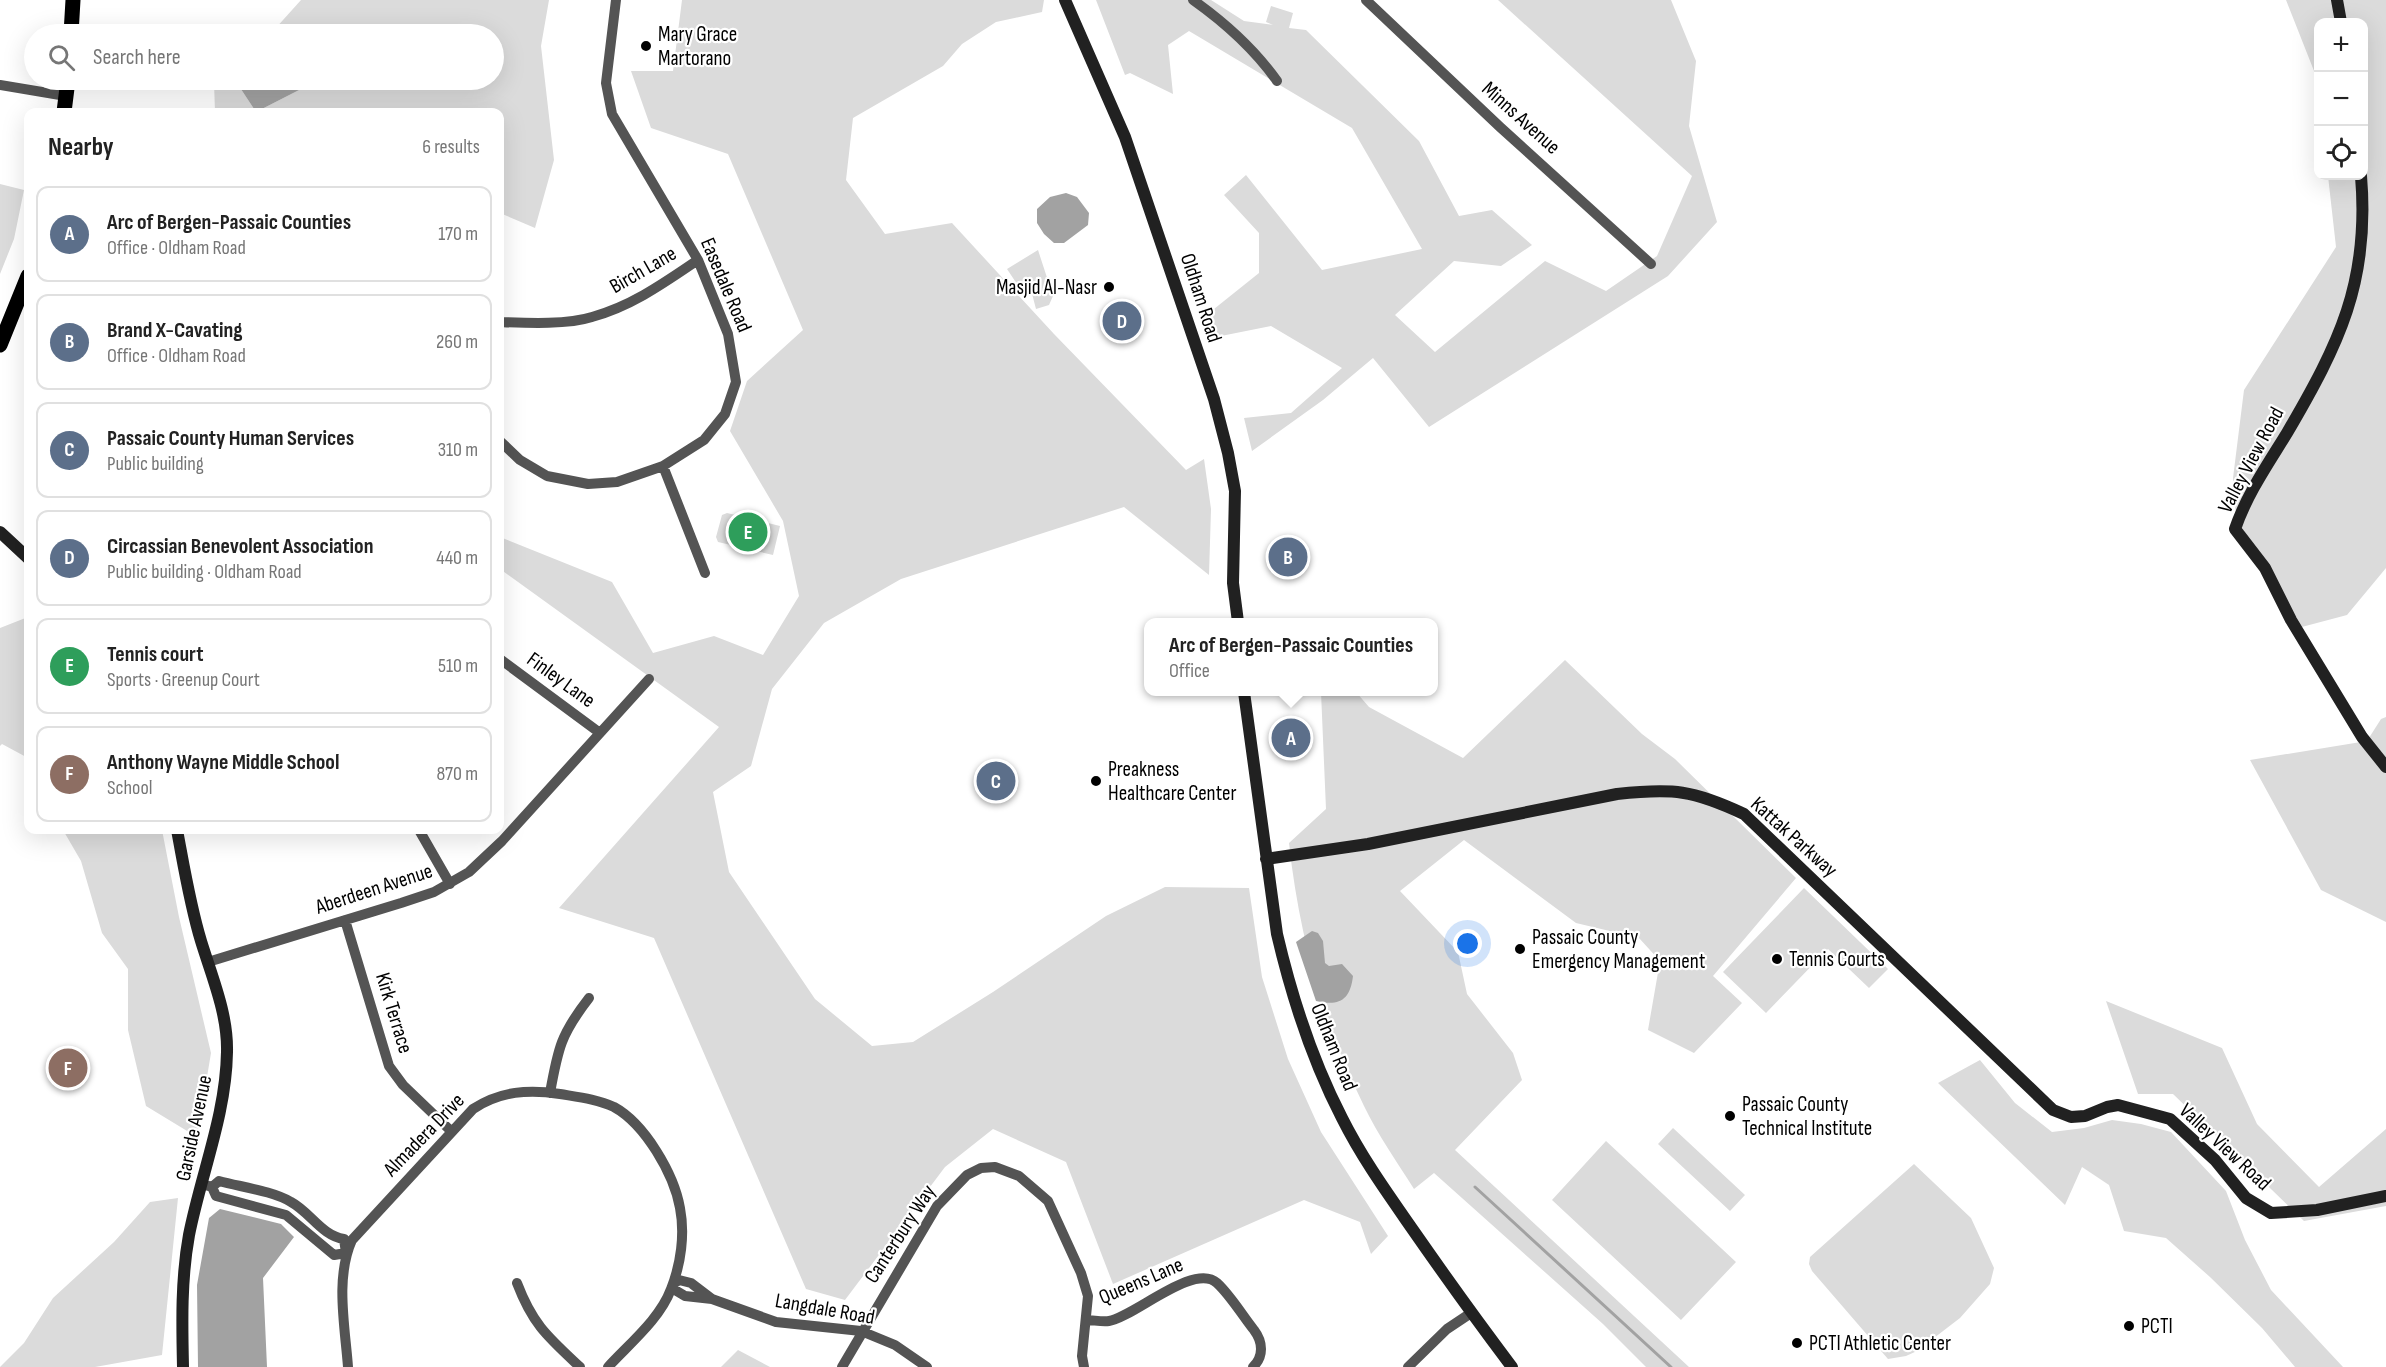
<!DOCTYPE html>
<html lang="en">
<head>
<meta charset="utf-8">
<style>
  body { margin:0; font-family:"Sofia Sans Condensed",sans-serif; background:#f2f2f2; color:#222 }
  .controls { position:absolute; right:18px; top:18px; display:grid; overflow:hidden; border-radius:12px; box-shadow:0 6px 24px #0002 }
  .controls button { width:54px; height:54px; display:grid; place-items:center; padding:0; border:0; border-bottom:2px solid #e0e0e0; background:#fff; color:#222; font:30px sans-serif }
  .you { position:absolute; left:1468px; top:944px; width:21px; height:21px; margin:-15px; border:4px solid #fff; border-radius:50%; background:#1a73e8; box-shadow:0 0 0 9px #1a73e833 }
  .badge { display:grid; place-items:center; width:39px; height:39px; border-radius:50%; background:#111827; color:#fff; font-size:20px; font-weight:700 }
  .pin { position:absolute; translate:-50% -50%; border:3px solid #fff; box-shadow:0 2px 6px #0006 }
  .popup { position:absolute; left:1144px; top:618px; width:294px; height:78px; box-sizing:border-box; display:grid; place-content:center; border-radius:12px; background:#fff; filter:drop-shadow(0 2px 4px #0005); font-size:20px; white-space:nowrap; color:#767676 }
  .popup b { font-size:22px; color:#222 }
  .popup::after { content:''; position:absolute; left:50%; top:100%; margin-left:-12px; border:12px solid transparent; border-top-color:#fff }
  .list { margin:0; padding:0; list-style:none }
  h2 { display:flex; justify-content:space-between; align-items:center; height:78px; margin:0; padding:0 24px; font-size:26px }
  h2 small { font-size:20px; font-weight:400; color:#767676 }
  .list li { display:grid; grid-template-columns:39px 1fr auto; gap:18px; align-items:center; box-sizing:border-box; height:96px; margin:0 12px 12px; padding:0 12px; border:2px solid #e0e0e0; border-radius:12px }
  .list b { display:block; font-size:22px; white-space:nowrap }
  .list p { margin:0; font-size:20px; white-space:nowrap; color:#767676 }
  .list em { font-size:20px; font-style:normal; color:#767676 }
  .icon { flex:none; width:33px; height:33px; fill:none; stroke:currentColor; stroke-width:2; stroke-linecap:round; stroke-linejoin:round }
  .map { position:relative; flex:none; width:2386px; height:1367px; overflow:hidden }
  .search { position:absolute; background:#fff; box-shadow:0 6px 24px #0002; left:24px; top:24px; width:480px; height:66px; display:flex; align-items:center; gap:15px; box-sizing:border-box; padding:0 21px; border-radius:33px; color:#767676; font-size:22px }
  .panel { position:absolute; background:#fff; box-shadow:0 6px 24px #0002; left:24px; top:108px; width:480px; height:726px; border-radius:12px }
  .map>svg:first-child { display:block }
</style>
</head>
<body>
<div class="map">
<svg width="2386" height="1367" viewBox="0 0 2386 1367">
  <rect width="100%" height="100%" fill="#fff"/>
  <path fill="#dbdbdb" d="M301,0h248l-8,46 13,114 -19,68 -35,-15v-101h-285l-1,-30 -3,-2h24l21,32 47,-24v-8h191v-46h-208l-12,-4z
    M682,0h362l-2,12 -46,10 -34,22 -19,22 -90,52 -7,62 39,54 67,-11 102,111 132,136 18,-11 7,50 -2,66 -85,-68 -223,72 -77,44 -52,66 -21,77 -38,26 16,80 86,127 57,47 41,-4 80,-50 113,-76 59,-29 84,1 13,89 26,82 33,73 67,104 -17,18 -11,-32 -56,-22 -191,84 -47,-122 -73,-33 -48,38 -100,133 -39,-11 -152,-351 -95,-30 160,-181 -219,-158v-32l112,45 41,71 61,-17 49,19 36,-59 -16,-75 -53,-90 17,-50 56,-51 -75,-176 -77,-26 -20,-57h42z
    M1096,0h115l33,21 29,4 -7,-3 5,-16 22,7 -4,15 17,2 113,111 40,75 33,-6 40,35 -31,21 -47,-5 -59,54 40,37 110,-91 61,30 51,-35 35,-80 -194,-176h173l25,61 -7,65 28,96 -49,54 -239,151 -56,-69 -50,42 -71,51 -8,-33 47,-5 51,-45 -71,-42 -55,11 -7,-24 50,-40v-40l-35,-38 22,-20 76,95 100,-21 -70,-121 -163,-97 -21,14 5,49 -43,-21 -5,2z
    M2286,0h100v568l-39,47 -49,13 -62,-111 -3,-39 11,-88 92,-143 -8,-71h36v-154h-46v59z
    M0,184l24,6 -10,49 -14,35z
    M1038,250l15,46 -4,9 -13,4 -5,-19 -12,-3 -12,-18z
    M727,513l53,13 -7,29 -55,-13 -2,-5 6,-22z
    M28,617v141l-26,-14 -2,2v-118z
    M1565,660l77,74 33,25 121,119 -83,98 29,27 -48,50 -46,-23 12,-69 -21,-23 -63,-15 -112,-83 -64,51 58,61 9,42 46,59 9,27 -67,70 234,217h-43l-43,-43 -169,-151 -20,16c-17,-27 -36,-54 -50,-83 -41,-83 -65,-171 -75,-263l37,-34 -5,-117h35l13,15 94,51z
    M2386,717v205l-65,-32 -71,-130 117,-19 14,-22z
    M63,830h99l17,87 32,136 -14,84 -51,-31 -18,-76v-61l-26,-36 -21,-72z
    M1804,888l84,81 -19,19 -41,-39 -62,64 -43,-41z
    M2106,1001l116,47 35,76 62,63 67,-58v77l-82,15 -131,-127h-35z
    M1980,1060l35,43 37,29 32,-4 28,-8 29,4 30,8 55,59 19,49 26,50 72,77h-48l-33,-39 -52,-51 -44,-39 -42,-7 -15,-46 -27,-18 -17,38 -127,-122z
    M1673,1128l72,67 -15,16 -72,-67z
    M1606,1141l130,121 -55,58 -129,-120z
    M1914,1164l57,54 23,50 -4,16 -30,34 -43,33 -11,5 -18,3 -76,-88 -3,-7 1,-7z
    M178,1198l-16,157 -67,12h-95l24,-24 29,-45 61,-56 36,-40z
    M738,1350l32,17h-49z"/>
  <path fill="#a2a2a2" d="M235,80h68v8l-47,24z
    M1066,193l11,4 12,16 -1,12 -24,18h-10l-10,-9 -7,-11v-14l13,-12z
    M1312,931l6,2 5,8 2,22 4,3 13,-2 11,12c-3,25 -14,30 -37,25l-20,-59z
    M220,1209l61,15 13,13 -31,41 4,89h-69l-1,-82 12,-67z"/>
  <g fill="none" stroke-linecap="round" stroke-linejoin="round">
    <path stroke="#a2a2a2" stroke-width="3" d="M1475,1187l196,180"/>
    <path stroke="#545454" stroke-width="10" d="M1193,0c31,22 62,50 84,81
      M1366,0l134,127 151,137
      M0,85l66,11
      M500,322c26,1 67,3 92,-5 40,-11 72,-34 106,-57
      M500,441l20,19 27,16 41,8 29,-2 46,-16 41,-26 21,-26 11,-32 -8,-48 -30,-74 -86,-146 -6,-31 10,-83
      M663,466l42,107
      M500,659l100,74
      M419,830l31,54
      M345,920l44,146 14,19 48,46
      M208,962l193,-59 33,-11 35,-20 33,-31 147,-162
      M550,1093c8,-45 11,-59 39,-95
      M202,1184l10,3 7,-6c22,6 54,10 72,21 19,10 31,34 53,37l2,14 -12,2 -48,-40 -70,-19 -4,-9
      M679,1280l12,3 21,16 -27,-3 -10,-6 -2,-6z
      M517,1283c16,42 31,54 63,84
      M712,1299l64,23 85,9 34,14 32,22
      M1086,1320c7,0 16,2 23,1 25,-4 85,-59 108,-38 14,13 25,32 37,47 9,12 10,26 -1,37
      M348,1367c-3,-41 -13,-89 4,-127l121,-131c27,-18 56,-20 87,-15 18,3 37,5 54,13 31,17 60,67 66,101 5,26 1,56 -9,81 -11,30 -42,55 -63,78
      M842,1367l95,-161 30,-31 14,-7 14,-1 24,9 29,25 33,72 7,23 -6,60 2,11
      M1408,1367l39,-38 24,-16"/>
    <path stroke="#212121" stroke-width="12" d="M1065,0l60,137 89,262 14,54 7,38 -2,92 5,39
      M2337,0l4,22
      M2361,176c9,106 -22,168 -74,257 -19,31 -40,61 -52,96l30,39 26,52 71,117 24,30
      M0,532l28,26
      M1244,692l33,242c15,64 35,126 65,184 20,40 46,76 71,112 32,46 65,92 99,137
      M177,830c7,37 13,75 24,111 11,36 27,73 26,111 -1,63 -26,122 -38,183 -8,44 -7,88 -6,132
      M1266,859l102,-15 249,-50c56,-6 76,-4 127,20l309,296 18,7 14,-1 22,-9 11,-2 52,14 45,41 31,38 25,15 46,-3 69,-14"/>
    <path stroke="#000" stroke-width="15" d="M71,34l2,-34
      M64,112l4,-32
      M0,345l28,-69"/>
  </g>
  <g fill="#000" stroke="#fff" stroke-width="2">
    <circle cx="646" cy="46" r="6"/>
    <circle cx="1109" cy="287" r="6"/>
    <circle cx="1096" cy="781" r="6"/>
    <circle cx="1520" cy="949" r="6"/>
    <circle cx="1777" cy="959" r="6"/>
    <circle cx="1730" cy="1116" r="6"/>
    <circle cx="2129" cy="1326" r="6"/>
    <circle cx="1797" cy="1343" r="6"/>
  </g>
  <g text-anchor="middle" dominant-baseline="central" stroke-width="4.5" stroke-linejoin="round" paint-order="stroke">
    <g font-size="21" fill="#000" stroke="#fff" text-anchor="start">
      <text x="658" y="34">Mary Grace<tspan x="658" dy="24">Martorano</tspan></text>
      <text x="1097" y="287" text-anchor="end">Masjid Al-Nasr</text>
      <text x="1108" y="769">Preakness<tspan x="1108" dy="24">Healthcare Center</tspan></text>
      <text x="1532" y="937">Passaic County<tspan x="1532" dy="24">Emergency Management</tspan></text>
      <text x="1789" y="959">Tennis Courts</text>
      <text x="1742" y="1104">Passaic County<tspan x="1742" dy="24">Technical Institute</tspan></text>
      <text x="2141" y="1326">PCTI</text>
      <text x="1809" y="1343">PCTI Athletic Center</text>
    </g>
    <g font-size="21" fill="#000" stroke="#fff">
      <text transform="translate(1521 118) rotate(42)">Minns Avenue</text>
      <text transform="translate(643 270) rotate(-30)">Birch Lane</text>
      <text transform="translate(726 285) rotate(67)">Easedale Road</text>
      <text transform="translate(1201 298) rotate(72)">Oldham Road</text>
      <text transform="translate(2251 460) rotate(-62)">Valley View Road</text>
      <text transform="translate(561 680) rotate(36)">Finley Lane</text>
      <text transform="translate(1794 837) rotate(42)">Kattak Parkway</text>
      <text transform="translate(374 889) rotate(-18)">Aberdeen Avenue</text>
      <text transform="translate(394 1013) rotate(73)">Kirk Terrace</text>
      <text transform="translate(1334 1047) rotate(68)">Oldham Road</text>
      <text transform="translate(194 1128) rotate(-78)">Garside Avenue</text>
      <text transform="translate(424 1135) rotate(-46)">Almadera Drive</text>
      <text transform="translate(2225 1147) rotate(43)">Valley View Road</text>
      <text transform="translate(900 1234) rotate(-57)">Canterbury Way</text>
      <text transform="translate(1141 1281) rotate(-23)">Queens Lane</text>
      <text transform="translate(825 1309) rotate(10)">Langdale Road</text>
    </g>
  </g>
</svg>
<div class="controls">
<button>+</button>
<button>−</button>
<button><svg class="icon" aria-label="locate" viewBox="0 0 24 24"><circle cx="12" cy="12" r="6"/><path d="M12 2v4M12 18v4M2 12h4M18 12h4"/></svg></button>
</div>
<div class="you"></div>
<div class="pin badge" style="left:1291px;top:738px;background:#5c6f8a">A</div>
<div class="popup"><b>Arc of Bergen-Passaic Counties</b>Office</div>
<div class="pin badge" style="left:1288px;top:557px;background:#5c6f8a">B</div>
<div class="pin badge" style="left:996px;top:781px;background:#5c6f8a">C</div>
<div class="pin badge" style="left:1122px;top:321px;background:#5c6f8a">D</div>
<div class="pin badge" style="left:748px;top:532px;background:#2e9e5b">E</div>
<div class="pin badge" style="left:68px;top:1068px;background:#8d6e63">F</div>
<div class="search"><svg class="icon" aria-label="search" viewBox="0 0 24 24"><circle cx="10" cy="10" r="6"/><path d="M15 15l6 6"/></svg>Search here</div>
<section class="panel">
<h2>Nearby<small>6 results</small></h2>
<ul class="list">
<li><span class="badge" style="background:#5c6f8a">A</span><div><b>Arc of Bergen-Passaic Counties</b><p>Office · Oldham Road</p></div><em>170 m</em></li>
<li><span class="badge" style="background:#5c6f8a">B</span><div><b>Brand X-Cavating</b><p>Office · Oldham Road</p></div><em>260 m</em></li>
<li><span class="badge" style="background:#5c6f8a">C</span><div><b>Passaic County Human Services</b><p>Public building</p></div><em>310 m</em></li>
<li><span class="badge" style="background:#5c6f8a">D</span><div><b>Circassian Benevolent Association</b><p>Public building · Oldham Road</p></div><em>440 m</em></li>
<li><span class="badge" style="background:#2e9e5b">E</span><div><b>Tennis court</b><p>Sports · Greenup Court</p></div><em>510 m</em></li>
<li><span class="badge" style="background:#8d6e63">F</span><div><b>Anthony Wayne Middle School</b><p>School</p></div><em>870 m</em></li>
</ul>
</section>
</div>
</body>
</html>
